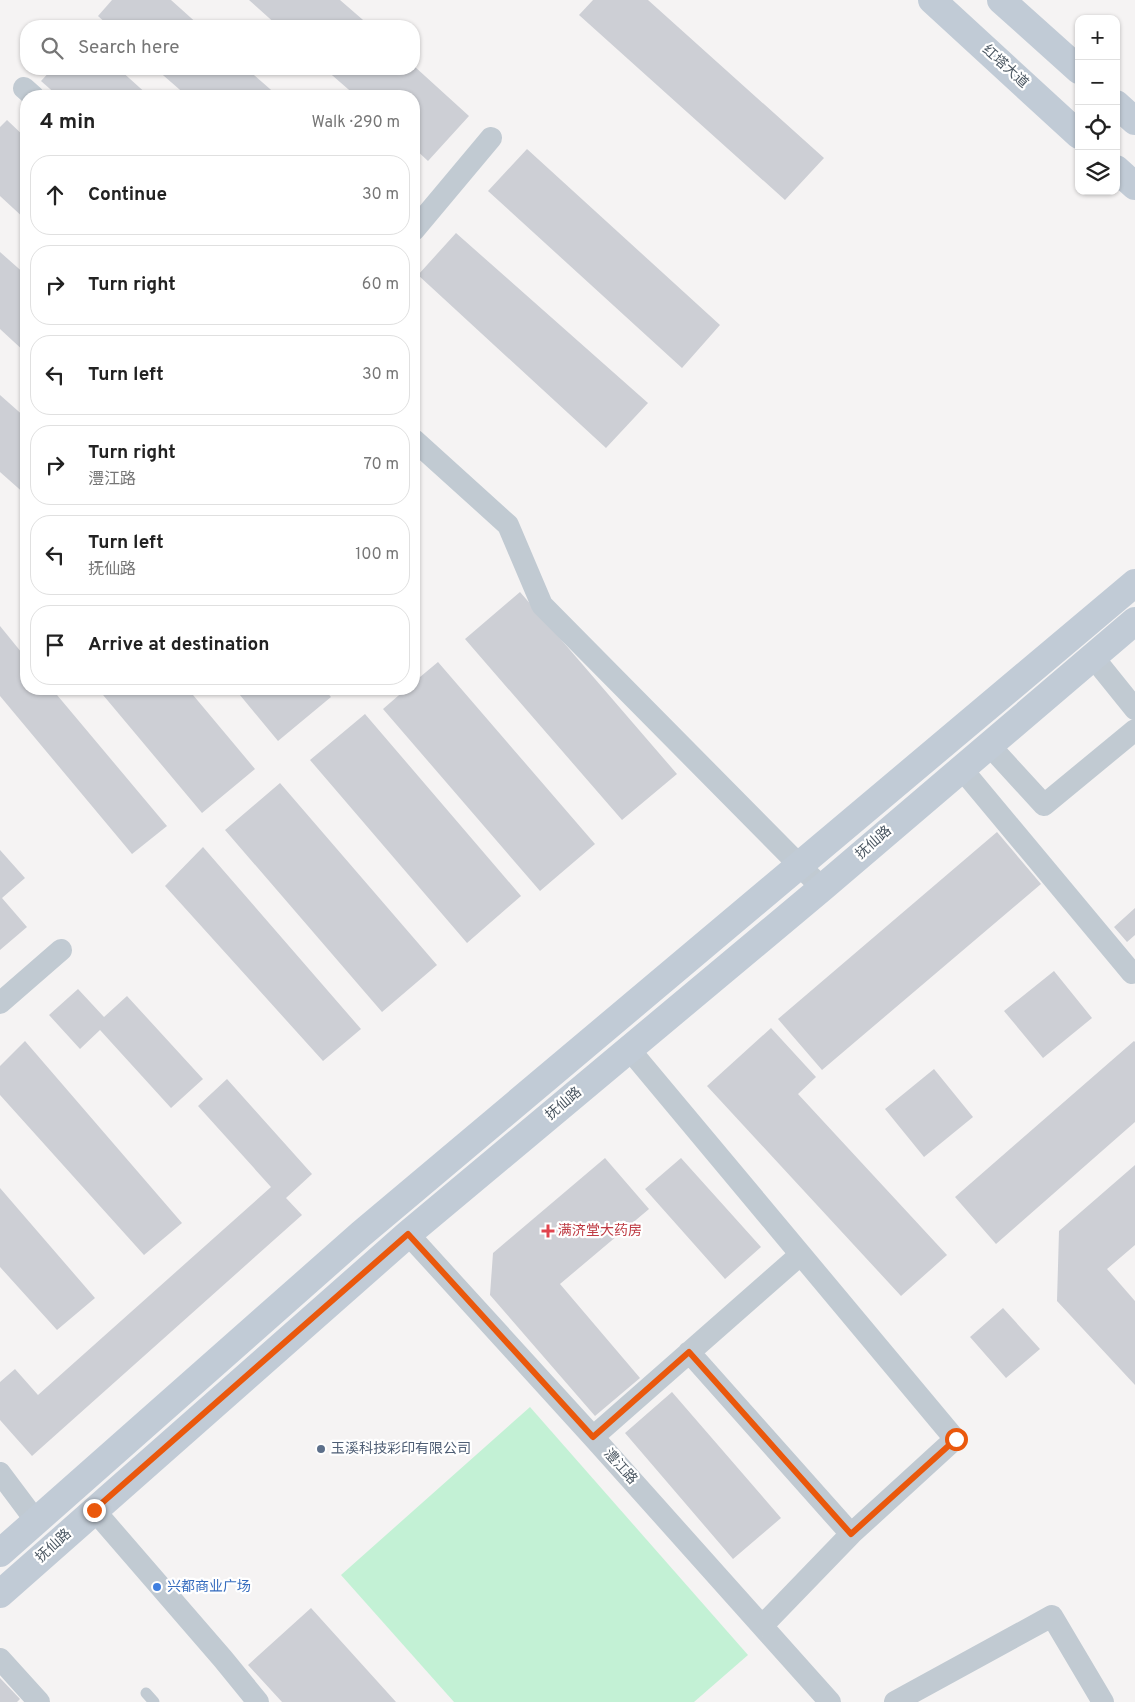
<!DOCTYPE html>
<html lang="en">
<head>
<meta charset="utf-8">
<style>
  body { margin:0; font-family:Overpass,"Noto Sans SC",sans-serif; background:#f6f6f6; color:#222 }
  .controls { position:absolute; right:15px; top:15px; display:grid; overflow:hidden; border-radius:10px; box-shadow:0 1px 4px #0004 }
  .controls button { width:45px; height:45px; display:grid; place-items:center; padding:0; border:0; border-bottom:1px solid #e0e0e0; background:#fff; color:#222; font:25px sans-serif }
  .stop { position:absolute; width:15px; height:15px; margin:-11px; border:4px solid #ea580c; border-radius:50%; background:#fff }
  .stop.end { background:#ea580c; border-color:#fff; box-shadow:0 1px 5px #0008 }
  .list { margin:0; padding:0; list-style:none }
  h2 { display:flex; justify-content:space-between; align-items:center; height:65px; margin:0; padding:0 20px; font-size:21px }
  h2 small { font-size:16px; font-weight:400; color:#767676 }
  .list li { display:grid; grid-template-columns:32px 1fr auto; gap:15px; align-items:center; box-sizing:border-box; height:80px; margin:0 10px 10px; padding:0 10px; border:1px solid #e0e0e0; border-radius:20px }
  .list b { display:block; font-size:19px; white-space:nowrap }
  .list p { margin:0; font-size:16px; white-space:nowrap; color:#767676 }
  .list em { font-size:16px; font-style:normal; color:#767676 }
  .icon { flex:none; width:28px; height:28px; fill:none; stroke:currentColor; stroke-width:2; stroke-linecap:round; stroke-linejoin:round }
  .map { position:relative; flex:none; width:1135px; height:1702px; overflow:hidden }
  .search { position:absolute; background:#fff; box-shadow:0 1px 4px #0004; left:20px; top:20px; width:400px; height:55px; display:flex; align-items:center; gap:12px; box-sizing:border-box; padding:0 18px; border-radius:20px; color:#767676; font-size:19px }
  .panel { position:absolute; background:#fff; box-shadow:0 1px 4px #0004; left:20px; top:90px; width:400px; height:605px; border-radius:20px }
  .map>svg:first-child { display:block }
</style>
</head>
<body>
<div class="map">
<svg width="1135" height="1702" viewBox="0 0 1135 1702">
  <rect width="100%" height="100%" fill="#f5f3f3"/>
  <path fill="#c3f1d5" d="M530,1407l218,248 -54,47h-240l-113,-127z"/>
  <path fill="#cdcfd5" d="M112,0h59l29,26h-91l-11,-10z
    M249,0h91l30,26h-92z
    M593,0h55l176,158 -39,42 -206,-185z
    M414,66l55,50 -41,45 -14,-13v-52h-58l-31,-27h89z
    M52,69h67l30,27h-91l-17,-15z
    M156,69h91l31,27h-91z
    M7,120l19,18v82l-26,-24v-69z
    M527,149l193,176 -38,43 -194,-177z
    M456,233l192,170 -42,45 -188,-173z
    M0,252l26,23v78l-26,-24z
    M0,395l26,23v77l-26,-23z
    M520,592l157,182 -55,46 -157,-181z
    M0,626l26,32v31h26l115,137 -35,28 -132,-158z
    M438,662l157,182 -55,47 -157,-182 23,-20h8v-7z
    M98,689h90l67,80 -53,44z
    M235,689h89l7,8 -53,44z
    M365,714l156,182 -54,47 -157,-183z
    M280,783l157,182 -55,47 -157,-182z
    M997,832l44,52 -219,186 -44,-51z
    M203,847l158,182 -38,32 -158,-175z
    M0,850l25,28 -23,20 25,29 -27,23z
    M1135,908v27l-8,7 -13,-15z
    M1054,971l38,47 -49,40 -39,-47z
    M78,989l26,28 23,-21 76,83 -32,29 -71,-78 -20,19 -31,-34z
    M771,1028l45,49 -18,17 149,161 -46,41 -194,-210z
    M25,1041l157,182 -38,32 -144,-160v-29z
    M1134,1041l1,1v80l-139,122 -41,-47z
    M934,1069l39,48 -49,40 -39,-48z
    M227,1079l85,95 -26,24 16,17 -270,241 -32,-36v-38l15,-13 23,26 233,-208 -73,-81z
    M605,1158l44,51 -89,75 80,94 -45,38 -105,-121 3,-42z
    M681,1158l80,89 -36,32 -80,-90z
    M1135,1165v80l-28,24 28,32v84l-78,-84 2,-70z
    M0,1188l95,110 -38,32 -57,-63z
    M1003,1308l37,41 -34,29 -36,-41z
    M672,1392l109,126 -48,41 -108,-126z
    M311,1608l85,94h-114l-34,-37z
    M0,1678l20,21 -3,3h-17z"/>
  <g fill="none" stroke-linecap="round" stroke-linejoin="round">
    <path stroke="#c1cad2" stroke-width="11" d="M146,1693l8,9"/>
    <path stroke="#c1cad2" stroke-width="22" d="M24,88l9,8
      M414,230l77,-92
      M414,440l94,85 34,80 280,283
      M1093,657l42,52
      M989,745l55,60 91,-75
      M961,768l171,205 3,-2
      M0,1003l61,-53
      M629,1049l326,390 -104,95 -89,92
      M408,1234l185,203 237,265
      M689,1352l162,182
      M593,1437l207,-182
      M0,1473l36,48
      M94,1510l129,149 35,43
      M0,1659l39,43
      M895,1702l157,-86 51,86"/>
    <path stroke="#c1cbd6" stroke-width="28" d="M932,0l147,135
      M1001,0l78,70
      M1116,104l19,17
      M1116,169l19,17
      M0,1553l361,-319 774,-651
      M0,1594l408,-360 414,-346 313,-267"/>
  </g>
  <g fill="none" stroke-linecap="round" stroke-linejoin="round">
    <path stroke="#ea580c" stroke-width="6" d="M94,1510l314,-276 185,203 96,-85 162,182 105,-95"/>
  </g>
  <path fill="#e0444e" stroke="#fff" stroke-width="2" d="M545.5 1223.5h5v5h5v5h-5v5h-5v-5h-5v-5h5z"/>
  <circle fill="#5c6f8a" stroke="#fff" stroke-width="2" cx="321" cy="1449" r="5"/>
  <circle fill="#3f7fe0" stroke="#fff" stroke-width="2" cx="157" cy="1587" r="5"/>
  <g text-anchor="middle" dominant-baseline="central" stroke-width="4.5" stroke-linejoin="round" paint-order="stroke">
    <g font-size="14" fill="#4a5661" stroke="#fff">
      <text transform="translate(1005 67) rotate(42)">红塔大道</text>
      <text transform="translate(874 843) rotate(-41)">抚仙路</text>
      <text transform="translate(564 1104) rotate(-40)">抚仙路</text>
      <text transform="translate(620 1467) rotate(48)">澧江路</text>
      <text transform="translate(54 1546) rotate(-42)">抚仙路</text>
    </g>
    <g font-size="14" fill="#be3a42" stroke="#fff" text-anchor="start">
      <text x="558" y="1231">满济堂大药房</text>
    </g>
    <g font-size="14" fill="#4e5e75" stroke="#fff" text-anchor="start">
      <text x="331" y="1449">玉溪科技彩印有限公司</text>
    </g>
    <g font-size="14" fill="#366cbe" stroke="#fff" text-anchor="start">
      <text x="167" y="1587">兴都商业广场</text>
    </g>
  </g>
</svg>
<div class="controls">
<button>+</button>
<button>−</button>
<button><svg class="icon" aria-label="locate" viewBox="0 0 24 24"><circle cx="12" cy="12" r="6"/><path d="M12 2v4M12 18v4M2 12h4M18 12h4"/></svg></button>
<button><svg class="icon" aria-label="layers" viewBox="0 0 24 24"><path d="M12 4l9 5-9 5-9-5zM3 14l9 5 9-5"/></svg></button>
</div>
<div class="stop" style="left:956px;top:1439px"></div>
<div class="stop end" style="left:94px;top:1510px"></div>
<div class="search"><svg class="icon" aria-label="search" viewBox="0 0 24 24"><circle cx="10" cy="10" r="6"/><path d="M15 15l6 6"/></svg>Search here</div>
<section class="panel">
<h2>4 min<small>Walk · 290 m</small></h2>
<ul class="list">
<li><svg class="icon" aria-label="ahead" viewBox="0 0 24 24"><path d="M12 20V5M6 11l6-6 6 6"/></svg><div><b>Continue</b></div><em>30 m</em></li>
<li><svg class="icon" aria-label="right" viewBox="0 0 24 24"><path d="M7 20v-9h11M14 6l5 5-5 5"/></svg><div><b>Turn right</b></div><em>60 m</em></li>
<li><svg class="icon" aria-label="left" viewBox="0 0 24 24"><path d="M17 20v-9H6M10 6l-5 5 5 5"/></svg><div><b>Turn left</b></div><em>30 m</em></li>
<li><svg class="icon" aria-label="right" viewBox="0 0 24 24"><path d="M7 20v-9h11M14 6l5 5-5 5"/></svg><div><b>Turn right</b><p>澧江路</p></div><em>70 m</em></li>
<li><svg class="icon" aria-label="left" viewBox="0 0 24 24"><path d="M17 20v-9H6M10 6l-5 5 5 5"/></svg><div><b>Turn left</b><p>抚仙路</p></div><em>100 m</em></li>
<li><svg class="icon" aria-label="arrive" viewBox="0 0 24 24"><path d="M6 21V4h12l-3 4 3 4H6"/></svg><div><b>Arrive at destination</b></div></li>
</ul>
</section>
</div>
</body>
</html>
